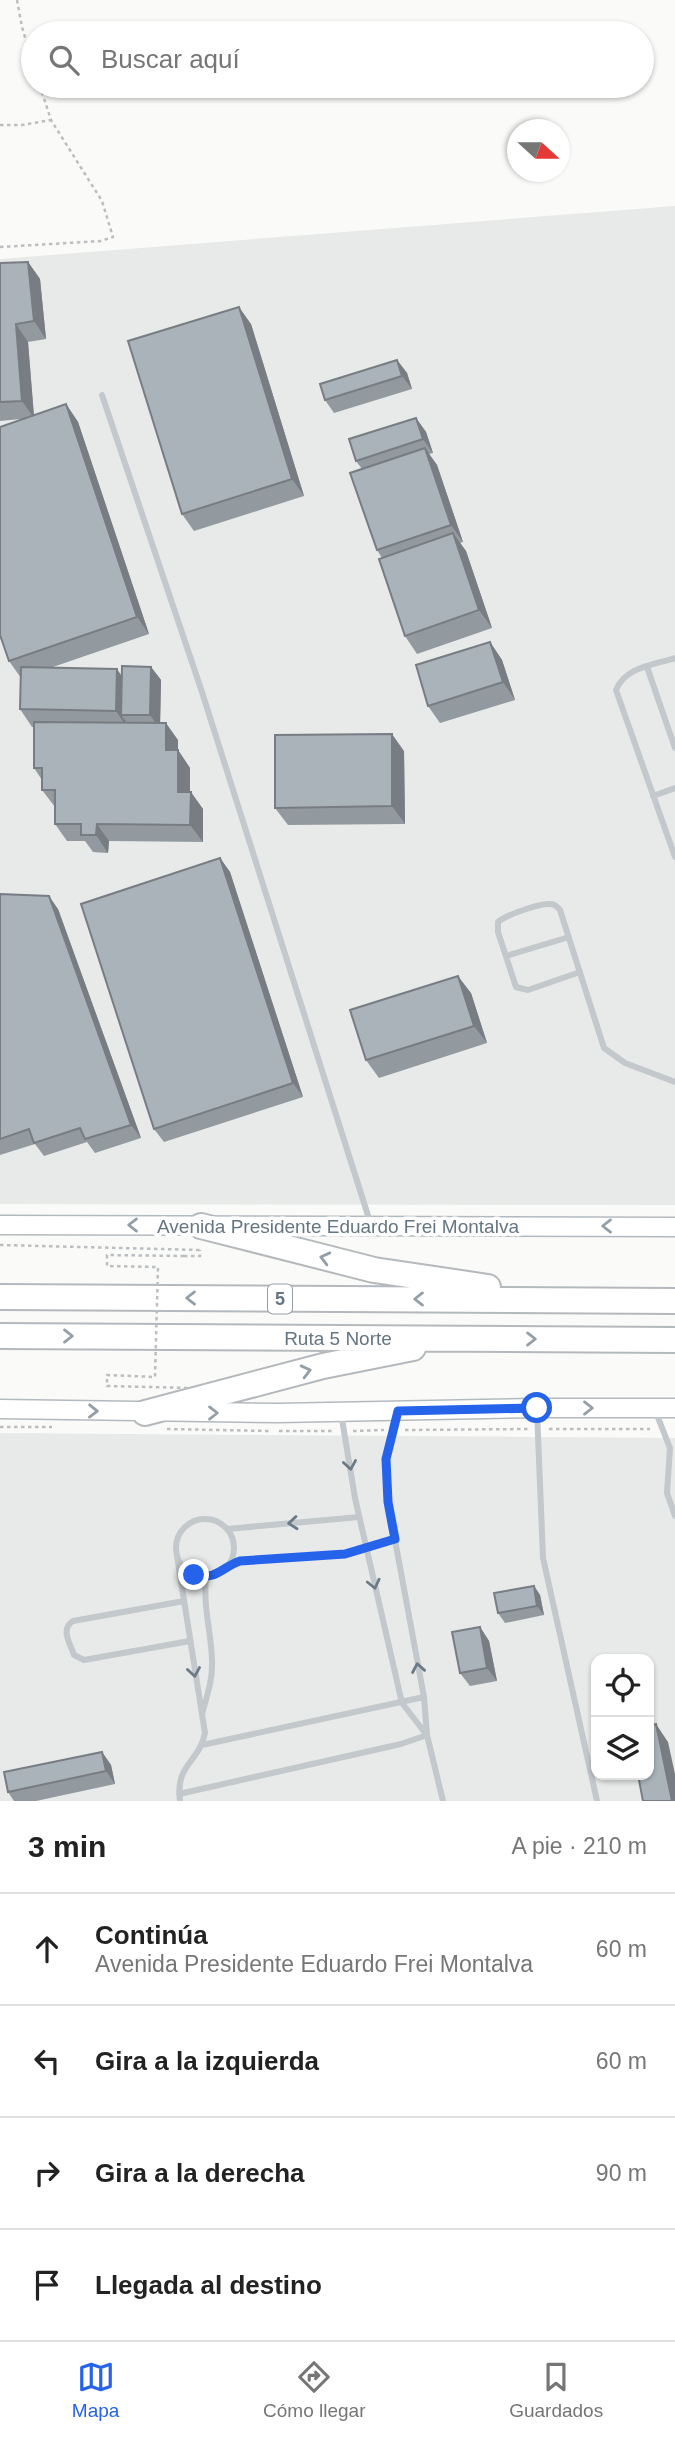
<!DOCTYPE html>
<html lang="es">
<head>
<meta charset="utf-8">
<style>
  body { margin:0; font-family:Arial,sans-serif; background:#f6f6f6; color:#222 }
  .controls { position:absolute; right:21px; bottom:21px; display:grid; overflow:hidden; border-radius:14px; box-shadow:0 2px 5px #0004 }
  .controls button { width:63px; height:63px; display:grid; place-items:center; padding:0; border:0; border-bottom:2px solid #e0e0e0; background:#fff; color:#222; font:35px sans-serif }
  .compass { position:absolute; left:507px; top:119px; width:63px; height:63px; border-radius:50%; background:#fff; box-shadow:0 2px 5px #0004; rotate:111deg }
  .stop { position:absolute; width:21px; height:21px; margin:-16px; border:5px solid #2563eb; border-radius:50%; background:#fff }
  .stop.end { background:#2563eb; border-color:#fff; box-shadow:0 2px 7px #0008 }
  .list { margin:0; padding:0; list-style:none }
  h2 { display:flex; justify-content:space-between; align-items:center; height:91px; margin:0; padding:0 28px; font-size:30px }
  h2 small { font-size:23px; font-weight:400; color:#767676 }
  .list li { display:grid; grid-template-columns:46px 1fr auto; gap:21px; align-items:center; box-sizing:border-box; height:112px; padding:0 28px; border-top:2px solid #e0e0e0 }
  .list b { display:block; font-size:26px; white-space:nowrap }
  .list p { margin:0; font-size:23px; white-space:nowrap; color:#767676 }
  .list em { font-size:23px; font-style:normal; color:#767676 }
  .icon { flex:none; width:38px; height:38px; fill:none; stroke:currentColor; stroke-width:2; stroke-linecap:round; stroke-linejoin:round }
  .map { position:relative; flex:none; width:675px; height:1801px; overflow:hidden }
  .search { position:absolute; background:#fff; box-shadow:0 2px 5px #0004; left:21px; right:21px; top:21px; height:77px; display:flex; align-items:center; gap:18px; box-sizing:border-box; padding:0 24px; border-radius:38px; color:#767676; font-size:26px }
  .sheet { height:539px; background:#fff }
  nav { display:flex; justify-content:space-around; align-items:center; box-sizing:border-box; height:98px; border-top:2px solid #e0e0e0; background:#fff; font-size:19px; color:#767676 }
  nav a { display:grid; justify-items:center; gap:4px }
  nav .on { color:#2563eb }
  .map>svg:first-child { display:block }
</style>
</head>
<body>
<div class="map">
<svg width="675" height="1801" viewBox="0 0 675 1801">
  <rect width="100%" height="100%" fill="#fafaf8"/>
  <path fill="#e8e9e9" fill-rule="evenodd" d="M675,206v999l-675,-1v-945z
    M0,1433l675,5v363h-675zM596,1659h53v116h-53z"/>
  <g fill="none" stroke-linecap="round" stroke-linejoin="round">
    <defs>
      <path id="secondary" d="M0,1225l675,2
        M0,1409l278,4 259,-5h138"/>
      <path id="highway" d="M201,1226l173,44 114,17
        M0,1297l675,4
        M0,1336l675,4
        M145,1413l178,-47 90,-18"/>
    </defs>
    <use href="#secondary" stroke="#b3babf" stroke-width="21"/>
    <use href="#highway" stroke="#b4b9bd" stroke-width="28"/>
    <path stroke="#bbbfc2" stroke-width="2.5" stroke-dasharray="3.5 3.5" stroke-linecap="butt" d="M17,0l5,27 11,37
      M0,125h22l29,-5
      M0,247l101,-6 12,-4 -11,-36 -51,-81 -11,-34
      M0,1245l200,5
      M184,1256h16v-6
      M0,1427h52
      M167,1429l102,2
      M549,1429h101
      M405,1430l123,-1
      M279,1431h56
      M353,1431l31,-1"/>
    <path stroke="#c3c8cc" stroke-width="6" d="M102,395l99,294 170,536
      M675,658c-22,7 -50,9 -59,32l59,167
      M647,667l28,81
      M653,796l22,-8
      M506,956l63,-19
      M580,972l-52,18 -12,-3 -18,-55v-10c8,-7 42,-19 52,-18 6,0 7,3 10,6l44,138 21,15 50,19
      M537,1410l6,148 54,243
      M655,1410l15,38 -3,45 8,23
      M341,1413l14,85 47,205 24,31
      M398,1413l-12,46 2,43 36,195 3,38 16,66
      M176 1548a29 29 0 1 1 58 0a29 29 0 1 1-58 0Z
      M227,1529l132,-12
      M177,1556l28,177c-6,30 -30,31 -25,68
      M229,1565l11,-4 105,-7 50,-15
      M184,1601l-111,20c-13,8 -3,22 1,34l10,5 106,-19
      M202,1714c5,-18 11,-35 10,-54 -1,-30 -9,-52 -6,-82
      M202,1745l222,-48
      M179,1794l222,-50 26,-9"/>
    <use href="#secondary" stroke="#fff" stroke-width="18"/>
    <use href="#highway" stroke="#fff" stroke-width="24"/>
    <path stroke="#bbbfc2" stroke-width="2.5" stroke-dasharray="3.5 3.5" stroke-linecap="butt" d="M184,1256l-77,-1v11l51,1 -3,110 -48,-2v11l82,2"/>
  </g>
  <path fill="#929a9f" d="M28,262l12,17 6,60 -18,3 6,73 32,-11 12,18 71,212 -99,34 72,9 29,-10 10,13 -1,43 18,17v10l12,18v24l13,17v33l-94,-1 -1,12 -15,-1 -8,-11h-18l-12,-17v-17l-13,-17v-10l-8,-12v-41h-2l-12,-18 1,-31 -12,-17 12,-242 -21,2v-158z
    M251,324l53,172 -110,35 -12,-17z
    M397,360l10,13 5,16 -78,24 -9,-13z
    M416,418l10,14 7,21 -4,1 8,11 26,77 -3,1 6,8 26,77 -75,26 -12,-18 -23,-78 -5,-8 -15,-81 -6,-8z
    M490,642l12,18 13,40 -75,23 -12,-17z
    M404,751l1,73 -117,1 -13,-17z
    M220,858l10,14 73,225 -139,45 -10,-13z
    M0,894l58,15 83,229 -46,15 -8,-11 -43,14 -9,-12 -35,11z
    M471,993l16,50 -108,35 -13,-18z
    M534,1586l6,9 4,20 -39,8 -7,-10z
    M480,1627l9,14 8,40 -27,5 -10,-13z
    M102,1752l9,13 4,19 -79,17h-22l-6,-9z"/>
  <path fill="#777d82" d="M28,262l12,17 6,60 -12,-18z
    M239,307l12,17 53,172 -12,-17z
    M16,324l12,18 6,76 -12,-17z
    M397,360l10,13 5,16 -10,-13z
    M66,404l12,18 71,212 -12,-17z
    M416,418l10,14 7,21 -10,-14z
    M425,448l12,17 26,77 -12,-17z
    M453,533l13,18 26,77 -13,-18z
    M490,642l12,18 13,40 -12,-18z
    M151,667l10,13 -1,49 -10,-14z
    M117,669l12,18 -8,28 7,9v5l-12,-18z
    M166,723l12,17v19v-9l12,18v41l-12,-17 -12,-42z
    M392,734l12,17 1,73 -13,-18z
    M191,792l12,17v33l-13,-17z
    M97,824l12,17 -1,12 -12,-18z
    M220,858l10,14 73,225 -10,-14z
    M49,896l9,13 83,229 -10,-13z
    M458,976l13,17 16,50 -13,-17z
    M534,1586l6,9 4,20 -7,-9z
    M480,1627l9,14 8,40 -10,-13z
    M656,1724l12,18 7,32v27h-3z
    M102,1752l9,13 4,19 -9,-13z"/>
  <path fill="#aab3b9" stroke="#777d82" stroke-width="2" d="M28,262l6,59 -18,3 6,77 -22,1v-139z
    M239,307l53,172 -110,35 -54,-173z
    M397,360l5,16 -77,24 -5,-16z
    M66,404l71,213 -128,44 -9,-26v-208z
    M416,418l7,21 -67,22 -7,-22z
    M425,448l26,77 -74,25 -27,-77z
    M453,533l26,77 -74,26 -26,-77z
    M490,642l13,40 -75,24 -12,-41z
    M122,666l29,1 -1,48h-29z
    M21,667l96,2 -1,42 -96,-2z
    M34,722l132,1v27h12v42h13l-1,33 -93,-1 -1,11h-15v-11h-26v-34h-13v-22h-8z
    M392,734v72l-117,2v-73z
    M220,858l73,225 -139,46 -73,-225z
    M0,894l49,2 82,229 -46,14 -5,-11 -46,15 -5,-14 -29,10z
    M458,976l16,50 -108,34 -16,-50z
    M534,1586l3,20 -39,7 -4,-20z
    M480,1627l7,41 -27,5 -8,-41z
    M656,1724l16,77h-29l-5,-26h11v-49z
    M102,1752l4,19 -98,21 -4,-20z"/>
  <defs><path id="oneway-chevron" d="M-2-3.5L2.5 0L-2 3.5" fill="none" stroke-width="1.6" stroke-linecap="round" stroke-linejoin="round" transform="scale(1.75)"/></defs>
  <g stroke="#939fa8">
    <use href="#oneway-chevron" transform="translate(133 1225) rotate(-180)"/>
    <use href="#oneway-chevron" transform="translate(607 1226) rotate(-180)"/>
    <use href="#oneway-chevron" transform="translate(325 1258) rotate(-166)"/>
    <use href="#oneway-chevron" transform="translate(191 1298) rotate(-180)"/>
    <use href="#oneway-chevron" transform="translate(419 1299) rotate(-180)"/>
    <use href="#oneway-chevron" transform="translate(68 1336)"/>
    <use href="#oneway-chevron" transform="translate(531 1339)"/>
    <use href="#oneway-chevron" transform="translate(306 1371) rotate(-14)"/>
    <use href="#oneway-chevron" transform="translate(588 1408)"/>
    <use href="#oneway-chevron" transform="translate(93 1411) rotate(1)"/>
    <use href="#oneway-chevron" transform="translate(213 1413)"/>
  </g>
  <g stroke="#6a7a87">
    <use href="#oneway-chevron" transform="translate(350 1465) rotate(81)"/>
    <use href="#oneway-chevron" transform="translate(293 1523) rotate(175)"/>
    <use href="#oneway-chevron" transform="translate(374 1584) rotate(77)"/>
    <use href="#oneway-chevron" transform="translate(418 1668) rotate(-100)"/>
    <use href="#oneway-chevron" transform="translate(194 1672) rotate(81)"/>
  </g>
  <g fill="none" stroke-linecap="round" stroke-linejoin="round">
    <path stroke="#2563eb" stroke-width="9" d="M194,1575c24,5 26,-7 46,-14l105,-7 50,-15 -7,-37 -2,-43 12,-48 139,-3"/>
  </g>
  <g text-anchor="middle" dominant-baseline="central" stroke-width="7" stroke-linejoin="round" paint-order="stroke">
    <rect fill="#fff" stroke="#939fa8" stroke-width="2" x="268" y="1284.5" width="24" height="29" rx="5"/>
    <g font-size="18" font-weight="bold" fill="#657683">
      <text x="280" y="1299">5</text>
    </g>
    <g font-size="19" fill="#657683" stroke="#fff">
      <text x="338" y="1226">Avenida Presidente Eduardo Frei Montalva</text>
      <text x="338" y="1338">Ruta 5 Norte</text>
    </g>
  </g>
</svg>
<div class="controls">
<button><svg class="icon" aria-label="locate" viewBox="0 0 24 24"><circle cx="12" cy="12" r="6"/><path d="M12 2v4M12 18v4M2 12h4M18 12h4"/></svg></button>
<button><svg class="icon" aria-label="layers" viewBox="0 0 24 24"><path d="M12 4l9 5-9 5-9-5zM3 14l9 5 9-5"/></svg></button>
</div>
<svg class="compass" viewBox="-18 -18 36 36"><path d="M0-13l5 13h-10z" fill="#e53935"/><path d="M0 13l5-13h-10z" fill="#767676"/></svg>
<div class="stop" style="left:537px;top:1408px"></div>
<div class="stop end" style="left:194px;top:1575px"></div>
<div class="search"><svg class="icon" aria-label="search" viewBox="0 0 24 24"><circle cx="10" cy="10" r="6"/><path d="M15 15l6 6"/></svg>Buscar aquí</div>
</div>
<section class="sheet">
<h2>3 min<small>A pie · 210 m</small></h2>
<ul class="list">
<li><svg class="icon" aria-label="ahead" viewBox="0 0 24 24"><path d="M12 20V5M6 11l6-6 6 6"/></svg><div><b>Continúa</b><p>Avenida Presidente Eduardo Frei Montalva</p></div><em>60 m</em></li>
<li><svg class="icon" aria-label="left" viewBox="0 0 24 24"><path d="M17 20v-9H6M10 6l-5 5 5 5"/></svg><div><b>Gira a la izquierda</b></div><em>60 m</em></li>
<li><svg class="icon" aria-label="right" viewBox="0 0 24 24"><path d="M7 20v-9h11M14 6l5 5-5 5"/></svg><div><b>Gira a la derecha</b></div><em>90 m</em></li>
<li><svg class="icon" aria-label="arrive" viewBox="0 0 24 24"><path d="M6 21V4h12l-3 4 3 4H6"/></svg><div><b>Llegada al destino</b></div></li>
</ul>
</section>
<nav>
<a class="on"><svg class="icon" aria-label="map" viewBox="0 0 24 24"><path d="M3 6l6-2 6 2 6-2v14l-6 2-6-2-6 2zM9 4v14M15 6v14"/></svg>Mapa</a>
<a><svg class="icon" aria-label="directions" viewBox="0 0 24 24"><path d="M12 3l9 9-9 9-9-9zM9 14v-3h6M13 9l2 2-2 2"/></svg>Cómo llegar</a>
<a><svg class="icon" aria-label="saved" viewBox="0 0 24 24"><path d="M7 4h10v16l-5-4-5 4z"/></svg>Guardados</a>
</nav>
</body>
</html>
